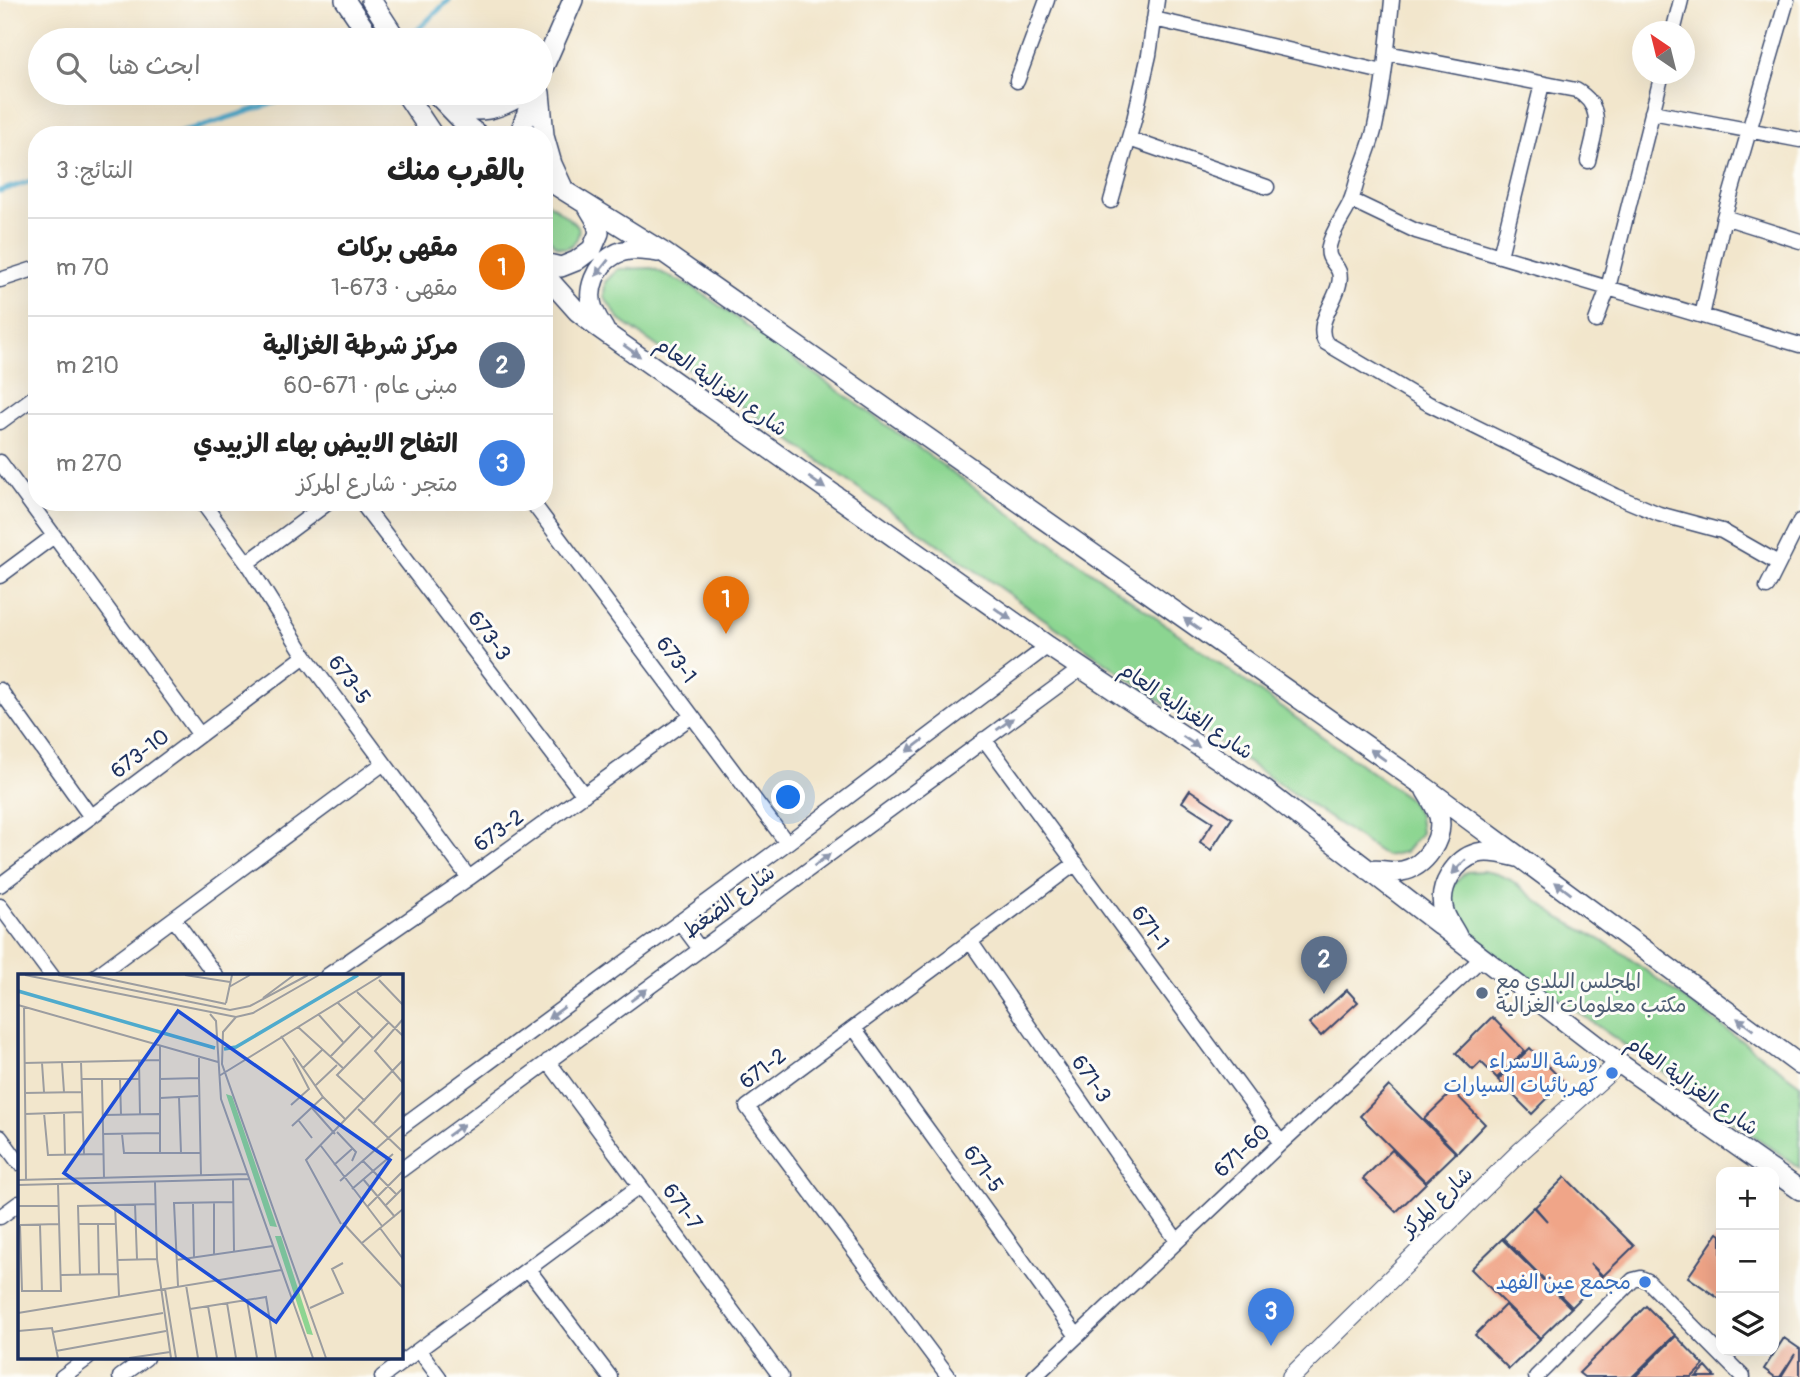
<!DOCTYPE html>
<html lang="ar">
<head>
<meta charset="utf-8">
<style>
  body { margin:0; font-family:Pangolin,"Playpen Sans Arabic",sans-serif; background:#f2f2f2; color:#222; direction:rtl }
  .controls { position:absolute; right:21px; bottom:21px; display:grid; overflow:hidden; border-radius:14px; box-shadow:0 7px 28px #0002 }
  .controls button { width:63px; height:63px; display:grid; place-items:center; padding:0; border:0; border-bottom:2px solid #e0e0e0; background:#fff; color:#222; font:35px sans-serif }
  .compass { position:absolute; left:1632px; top:21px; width:63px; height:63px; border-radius:50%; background:#fff; box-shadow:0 7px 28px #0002; rotate:325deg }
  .you { position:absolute; left:789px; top:798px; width:24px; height:24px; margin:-18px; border:5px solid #fff; border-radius:50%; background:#1a73e8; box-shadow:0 0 0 10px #1a73e833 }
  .badge { display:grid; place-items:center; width:46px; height:46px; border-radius:50%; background:#0f766e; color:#fff; font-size:23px; font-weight:700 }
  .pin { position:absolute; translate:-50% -58px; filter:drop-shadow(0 2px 4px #0008) }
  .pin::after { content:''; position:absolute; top:37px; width:24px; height:21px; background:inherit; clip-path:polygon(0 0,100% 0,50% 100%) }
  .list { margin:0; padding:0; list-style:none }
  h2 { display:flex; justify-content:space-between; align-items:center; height:91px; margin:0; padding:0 28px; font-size:30px }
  h2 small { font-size:23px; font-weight:400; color:#767676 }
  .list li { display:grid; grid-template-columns:46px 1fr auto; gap:21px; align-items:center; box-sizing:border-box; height:98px; padding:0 28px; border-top:2px solid #e0e0e0 }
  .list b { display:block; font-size:26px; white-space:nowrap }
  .list p { margin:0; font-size:23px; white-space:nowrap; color:#767676 }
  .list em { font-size:23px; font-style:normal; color:#767676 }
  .icon { flex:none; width:38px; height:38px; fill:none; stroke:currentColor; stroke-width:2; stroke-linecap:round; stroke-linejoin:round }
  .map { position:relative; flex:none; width:1800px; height:1377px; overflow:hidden; direction:ltr }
  .search { position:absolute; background:#fff; box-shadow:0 7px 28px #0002; left:28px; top:28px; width:525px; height:77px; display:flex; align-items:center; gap:18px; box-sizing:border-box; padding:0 24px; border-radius:38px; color:#767676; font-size:26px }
  .panel { position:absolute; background:#fff; box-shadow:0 7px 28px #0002; left:28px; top:126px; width:525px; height:385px; border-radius:28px; direction:rtl }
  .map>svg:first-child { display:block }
</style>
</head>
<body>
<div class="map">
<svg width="1800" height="1377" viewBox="0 0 1800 1377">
  <rect width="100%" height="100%" fill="#fdfcf7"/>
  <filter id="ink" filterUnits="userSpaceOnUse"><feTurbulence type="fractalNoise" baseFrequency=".0143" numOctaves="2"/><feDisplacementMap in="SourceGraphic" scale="14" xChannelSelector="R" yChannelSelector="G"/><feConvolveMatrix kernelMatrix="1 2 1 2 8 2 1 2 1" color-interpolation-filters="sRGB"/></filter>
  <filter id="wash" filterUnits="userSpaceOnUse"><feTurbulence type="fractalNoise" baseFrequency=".00686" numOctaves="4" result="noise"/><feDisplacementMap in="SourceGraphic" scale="28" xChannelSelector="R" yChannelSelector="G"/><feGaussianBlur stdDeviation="1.57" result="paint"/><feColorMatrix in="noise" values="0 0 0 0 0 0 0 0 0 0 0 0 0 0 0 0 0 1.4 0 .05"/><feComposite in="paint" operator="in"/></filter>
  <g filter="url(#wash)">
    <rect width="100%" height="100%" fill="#f2e6cc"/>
    <path fill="#8cd591" stroke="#548278" stroke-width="2" d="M544,199l34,27c3,12 -8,27 -21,20 -5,-3 -9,-10 -13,-14z
      M652,268l44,21 712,509 11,17 2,18 -16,19 -19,4 -142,-96 -624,-440 -16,-23 1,-15 13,-13z
      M1483,871l14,3 14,6 47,37 56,30 186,137v84l-342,-240 -11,-37 19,-19z"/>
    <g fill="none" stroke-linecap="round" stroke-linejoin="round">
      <path stroke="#4fabcd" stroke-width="5" d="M409,38l40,-38
        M174,135l97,-31 25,-11
        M0,191l37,-12"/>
    </g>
    <g id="blocks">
      <path fill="#f0a588" d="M1190,790l42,28 -21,32 -11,-8 13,-20 -31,-20z
        M1347,990l11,12 -37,34 -12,-13z
        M1492,1017l33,34 -28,27 -16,-16 -8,8 -17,-17z
        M1530,1048l34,34 -32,32 -34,-34z
        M1389,1086l67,67 -30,29 -66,-66z
        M1453,1091l32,33 -28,29 -33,-34z
        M1392,1150l34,33 -30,29 -33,-33z
        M1565,1177l69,69 -31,30 -13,-13 12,14 -30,30 -69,-69 31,-31 13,14 -12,-14z
        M1718,1233l3,2v65l-33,-23z
        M1502,1239l69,69 -31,30 -69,-69z
        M1505,1305l35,34 -31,30 -34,-34z
        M1646,1306l29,29 -43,42h-48l-5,-4z
        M1676,1336l28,29 -12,12h-57z
        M1784,1338l16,11v28h-19l14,-23 -15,23h-5l-11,-8z
        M1706,1367l9,10h-19z"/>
    </g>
  </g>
  <g filter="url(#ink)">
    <use href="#blocks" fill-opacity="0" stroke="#3b4a6e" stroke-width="2"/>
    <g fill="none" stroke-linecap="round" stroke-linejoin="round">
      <defs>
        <path id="minor" d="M1392,0c-4,42 -8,85 -17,127 -4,17 -11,34 -17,50 -2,9 -5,18 -8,26 -6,13 -18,28 -21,43 -4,19 15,17 10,38 -4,19 -25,41 -13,59l103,61 187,92 43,18 63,17 56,32
          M1154,19l229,53
          M1673,32l8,-32
          M1387,53l189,37c31,18 18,42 12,71
          M1017,81l30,-81
          M1652,112l148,28
          M1129,139l138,48
          M1351,200l65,31 384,114
          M1111,201l23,-81 15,-65 8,-55
          M1724,217l76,24
          M1500,256l42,-172
          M0,280l37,-12
          M1702,316l22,-99 63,-217
          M1596,321l12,-33 54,-214
          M0,422l37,-27
          M0,462l200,273
          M202,502l45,61 58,93 164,222
          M361,502l223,293
          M532,502l255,341
          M247,563l82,-61
          M0,576l54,-40
          M1767,587l33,-66
          M0,690l91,127
          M984,739l297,404
          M0,885l305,-229
          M0,906l52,70
          M174,919l42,57
          M680,922l20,27
          M970,941l207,300
          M96,976l288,-213
          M327,976l142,-98 223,-162
          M854,1028l223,308
          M548,1061l233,316
          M401,1127l386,-284 261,-197
          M0,1137l19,26
          M401,1170l681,-502
          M0,1217l19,-14
          M528,1269l82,108
          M419,1350l20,27
          M62,1377l26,-19
          M120,1377l26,-19
          M382,1377l258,-191
          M949,1377l-202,-270 329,-244
          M1034,1377l247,-234 201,-185
          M1536,1377l97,-97 8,-2 7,3 95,96"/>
        <path id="tertiary" d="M1291,1377l230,-226 98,-88"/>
        <path id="secondary" d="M345,0l27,40
          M371,0l26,40
          M541,73l32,-73
          M405,93l28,42
          M435,93l32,33 12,9
          M540,93l4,42
          M448,106c32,8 49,5 77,-13
          M519,135l15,-42
          M544,136l8,28 12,26
          M544,178l119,74 762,535 375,278
          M544,263l17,4 15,-6 16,-12 7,-16 -3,-13 -9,-15
          M544,274l33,37 19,15 452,320 218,145 353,272 181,127
          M604,329c-4,-6 -8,-13 -11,-20 -7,-19 3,-44 21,-54 13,-8 30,-5 44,-3
          M1369,871c11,-3 21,3 33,0 23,-4 42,-32 37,-55 -3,-9 -8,-17 -13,-25
          M1457,936c-4,-8 -11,-17 -13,-25 -7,-23 11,-52 34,-58 12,-3 27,1 39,4"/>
      </defs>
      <use href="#minor" stroke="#3b4a6e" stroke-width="17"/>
      <use href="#tertiary" stroke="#3b4a6e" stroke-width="20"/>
      <use href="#secondary" stroke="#3b4a6e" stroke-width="22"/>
      <use href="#minor" stroke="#fff" stroke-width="14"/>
      <use href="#tertiary" stroke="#fff" stroke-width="18"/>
      <use href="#secondary" stroke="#fff" stroke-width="19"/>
    </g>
    <defs><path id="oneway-solid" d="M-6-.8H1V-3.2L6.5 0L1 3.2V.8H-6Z" transform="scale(1.75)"/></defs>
    <g fill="#8d97ae">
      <use href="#oneway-solid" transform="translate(602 268) rotate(128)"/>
      <use href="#oneway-solid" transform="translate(632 351) rotate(35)"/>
      <use href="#oneway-solid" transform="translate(817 483) rotate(35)"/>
      <use href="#oneway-solid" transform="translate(1003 614) rotate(35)"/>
      <use href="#oneway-solid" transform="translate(1192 624) rotate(-145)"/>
      <use href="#oneway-solid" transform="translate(1005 724) rotate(-36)"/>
      <use href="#oneway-solid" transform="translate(1191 742) rotate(34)"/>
      <use href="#oneway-solid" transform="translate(915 746) rotate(143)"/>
      <use href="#oneway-solid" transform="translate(1378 755) rotate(-145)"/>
      <use href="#oneway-solid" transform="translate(822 860) rotate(-37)"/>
      <use href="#oneway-solid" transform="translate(1459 867) rotate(134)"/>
      <use href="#oneway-solid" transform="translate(1563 888) rotate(-143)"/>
      <use href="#oneway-solid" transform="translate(639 995) rotate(-36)"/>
      <use href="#oneway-solid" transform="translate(556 1013) rotate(144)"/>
      <use href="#oneway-solid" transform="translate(1745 1024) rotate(-143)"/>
      <use href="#oneway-solid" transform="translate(456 1130) rotate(-36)"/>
    </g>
  </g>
  <circle fill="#5c6f8a" stroke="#fdfcf7" stroke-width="2.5" cx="1482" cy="993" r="7"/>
  <g fill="#3f7fe0" stroke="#fdfcf7" stroke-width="2.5">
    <circle cx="1612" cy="1073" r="7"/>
    <circle cx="1645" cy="1282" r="7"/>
  </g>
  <g text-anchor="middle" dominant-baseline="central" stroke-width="6" stroke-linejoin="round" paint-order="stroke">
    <g font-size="21" fill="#1b2f5e" stroke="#fdfcf7">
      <text transform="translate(721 387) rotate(35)">شارع الغزالية العام</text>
      <text transform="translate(489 636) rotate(53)">673-3</text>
      <text transform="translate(676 660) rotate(53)">673-1</text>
      <text transform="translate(349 680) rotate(53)">673-5</text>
      <text transform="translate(1186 711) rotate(34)">شارع الغزالية العام</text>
      <text transform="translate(140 754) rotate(-37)">673-10</text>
      <text transform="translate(499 831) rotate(-36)">673-2</text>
      <text transform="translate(729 902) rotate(-36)">شارع الضغط</text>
      <text transform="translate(1150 928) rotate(54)">671-1</text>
      <text transform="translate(763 1069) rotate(-37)">671-2</text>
      <text transform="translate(1091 1079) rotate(55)">671-3</text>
      <text transform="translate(1692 1086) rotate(35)">شارع الغزالية العام</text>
      <text transform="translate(1242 1151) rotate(-43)">671-60</text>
      <text transform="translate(983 1169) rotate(54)">671-5</text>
      <text transform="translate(1437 1202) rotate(-44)">شارع المركز</text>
      <text transform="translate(682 1207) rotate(54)">671-7</text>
    </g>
    <g font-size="21" fill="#4e5e75" stroke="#fdfcf7" text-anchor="start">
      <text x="1496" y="981">المجلس البلدي مع<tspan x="1496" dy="24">مكتب معلومات الغزالية</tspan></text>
    </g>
    <g font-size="21" fill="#366cbe" stroke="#fdfcf7" text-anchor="end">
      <text x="1598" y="1061">ورشة الاسراء<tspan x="1598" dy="24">كهربائيات السيارات</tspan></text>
      <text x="1631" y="1282">مجمع عين الفهد</text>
    </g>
  </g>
  <g transform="translate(18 974)">
    <rect width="385" height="385" fill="#f2e6cc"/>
    <path d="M208,120l6,2 45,131 -7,-1zM257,262h6l32,99 -6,-1z" fill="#8cd591"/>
    <path fill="none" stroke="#4fabcd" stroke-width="3.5" d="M0,17l197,57M206,75l12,-2 122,-72"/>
    <path fill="none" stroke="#9c9da0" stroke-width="2" d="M7,1l211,42 17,-4 66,-38M40,1l172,35 20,-4 58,-31M72,1l136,29M167,1l45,7M361,6l24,25M211,13l21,-12M339,18l46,44M245,24l31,-23M208,29l6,-28M320,29l35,35M0,31l200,57M6,32l2,173M192,40l6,7 5,78 92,259M301,41l24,27M218,43l-13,15 -1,32 104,294M385,45l-28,32 28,32M280,53l46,42M263,62l42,61 23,23M142,72v107M312,83l30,-31M121,87l1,53M63,88l3,92M6,89l136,-3M24,89l2,29M44,89l2,29M285,94l19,-18M201,102l163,-101M181,104v-22M64,105h58M84,105l2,99M102,105l1,36M142,105l39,-1 2,97M298,111l21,-20M6,119l58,-1M161,123l2,56M142,124l38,-2M347,127l-28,-26 52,-53M273,131l18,-16 -16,-31M294,134l23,26M340,135l45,43M46,138l1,43M26,139l4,42 56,-1M7,140l57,-2M85,141l56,-1M281,147l13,17M355,150l30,-33M274,152l31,-29M319,158l19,20 -4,9M85,160l57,-1M104,160l2,19h76M303,172l61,80M345,187l34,34M316,191l19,-17M215,205l1,72M345,205l32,38M0,206l230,-6M322,207l63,-56M137,208l2,77 14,99M0,211l232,-6M334,215l41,-35M175,229l1,54M117,230l2,55M97,231l4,91M0,232h41M367,232l18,-18M349,233l36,-36M325,249l60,65M60,250h38M80,250l1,50M323,250l-35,-64 97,-100M2,251l2,66h39l-3,-107M2,251l39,-1M22,251l2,67M362,254l23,31M344,269l41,-34M196,281v-53M99,286l40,-1M158,286l97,-14M43,301l57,-1M62,301l-2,-69 77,-2M168,311l12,73M160,312l-4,-83 59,-1M147,315l11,69M229,326l10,58M209,329l9,55M190,332l9,52M292,334l33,-15 -11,-24 11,-6M172,335l76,-12 10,61M0,339l263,-43M0,357l34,-3 6,30M35,358l110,-19M38,377l110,-20M111,384l41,-6"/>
    <path fill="#1d4ed8" fill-opacity="0.15" stroke="#1d4ed8" stroke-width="3.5" d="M160,37l212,149 -114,162 -212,-149z"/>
    <rect width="385" height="385" fill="none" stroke="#1b2f5e" stroke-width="3.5"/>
  </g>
</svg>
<div class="controls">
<button>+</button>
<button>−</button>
<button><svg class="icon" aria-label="layers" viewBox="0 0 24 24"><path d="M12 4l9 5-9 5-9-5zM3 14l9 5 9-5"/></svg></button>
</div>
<svg class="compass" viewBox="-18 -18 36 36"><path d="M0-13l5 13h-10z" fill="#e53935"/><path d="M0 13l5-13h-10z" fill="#767676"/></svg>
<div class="you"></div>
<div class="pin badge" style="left:726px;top:634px;background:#e8710a">1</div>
<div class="pin badge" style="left:1324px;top:994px;background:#5c6f8a">2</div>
<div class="pin badge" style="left:1271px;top:1346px;background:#3f7fe0">3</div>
<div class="search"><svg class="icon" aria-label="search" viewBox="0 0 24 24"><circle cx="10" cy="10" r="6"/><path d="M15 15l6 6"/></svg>ابحث هنا</div>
<section class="panel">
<h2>بالقرب منك<small>النتائج: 3</small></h2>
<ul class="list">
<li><span class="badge" style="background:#e8710a">1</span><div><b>مقهى بركات</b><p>مقهى · 673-1</p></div><em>70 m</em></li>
<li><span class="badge" style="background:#5c6f8a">2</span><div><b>مركز شرطة الغزالية</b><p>مبنى عام · 671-60</p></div><em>210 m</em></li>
<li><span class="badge" style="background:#3f7fe0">3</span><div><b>التفاح الابيض بهاء الزبيدي</b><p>متجر · شارع المركز</p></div><em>270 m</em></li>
</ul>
</section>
</div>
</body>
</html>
